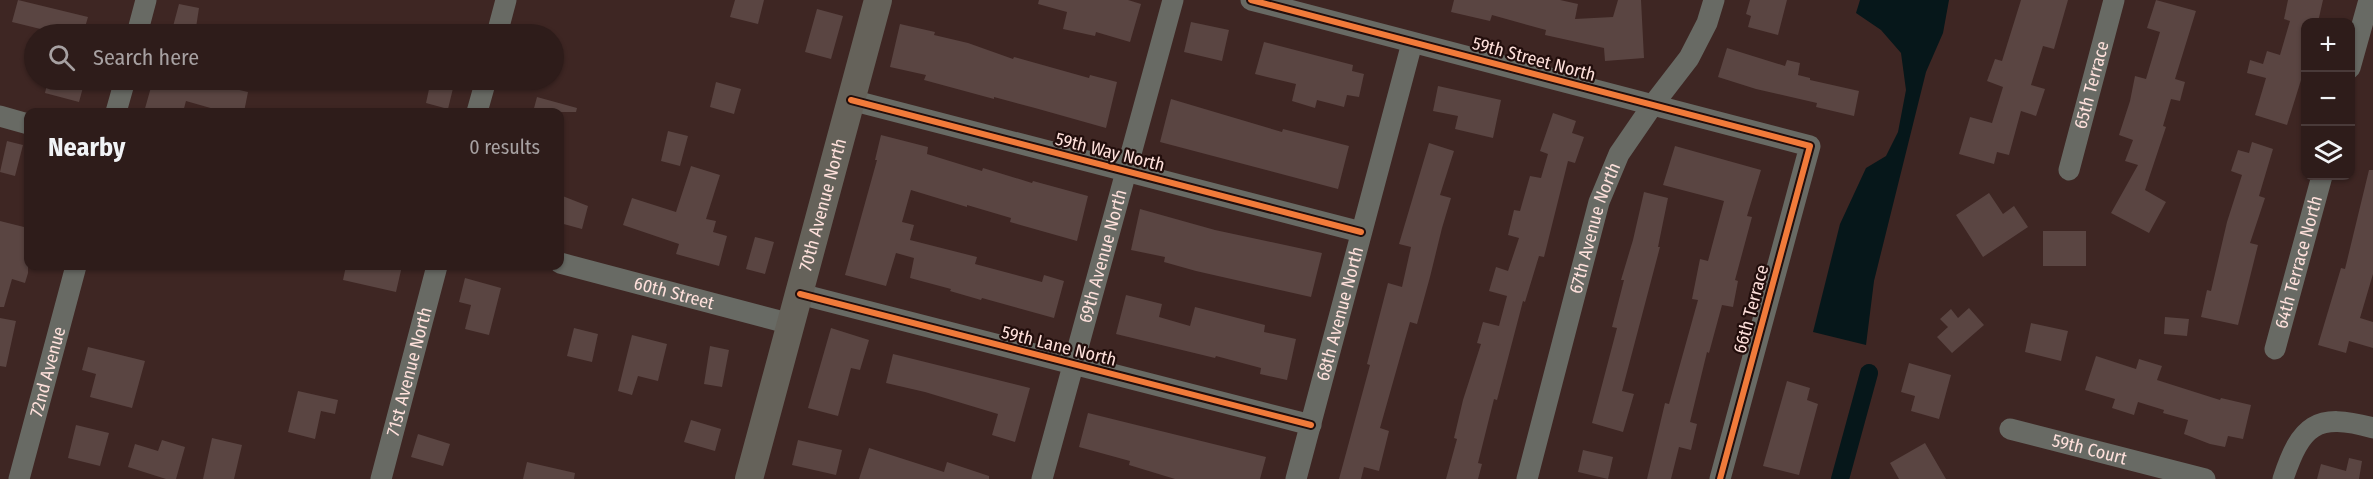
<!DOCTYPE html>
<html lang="en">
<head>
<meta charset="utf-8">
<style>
  body { margin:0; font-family:"Fira Sans Condensed",sans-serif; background:#3a2927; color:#f1f3f6 }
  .controls { position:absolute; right:18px; top:18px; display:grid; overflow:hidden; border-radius:12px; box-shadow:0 2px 4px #0004 }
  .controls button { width:54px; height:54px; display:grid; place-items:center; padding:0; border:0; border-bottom:2px solid #493a39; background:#2e1c1a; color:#f1f3f6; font:30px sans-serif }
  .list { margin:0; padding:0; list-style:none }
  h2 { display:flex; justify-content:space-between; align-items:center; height:78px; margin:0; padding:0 24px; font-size:26px }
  h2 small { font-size:20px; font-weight:400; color:#a7a1a2 }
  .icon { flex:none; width:33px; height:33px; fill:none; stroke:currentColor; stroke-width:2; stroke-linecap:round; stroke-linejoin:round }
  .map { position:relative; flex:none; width:2373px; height:479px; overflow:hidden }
  .search { position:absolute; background:#2e1c1a; box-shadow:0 2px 4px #0004; left:24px; top:24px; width:540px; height:66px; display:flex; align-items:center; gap:15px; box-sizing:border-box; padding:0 21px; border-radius:33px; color:#a7a1a2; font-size:22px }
  .panel { position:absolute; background:#2e1c1a; box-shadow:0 2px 4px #0004; left:24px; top:108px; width:540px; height:162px; border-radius:12px }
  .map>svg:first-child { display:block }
</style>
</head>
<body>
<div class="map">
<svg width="2373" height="479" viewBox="0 0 2373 479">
  <rect width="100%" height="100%" fill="#3e2623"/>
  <path fill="#06171a" d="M1860,0h89l-6,33 -17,39 -52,209 -8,64 -53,-13 27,-108 26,-56 20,-12 12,-24 8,-42 -5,-37 -20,-23 -25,-17z"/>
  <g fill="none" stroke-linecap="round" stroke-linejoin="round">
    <path stroke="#06171a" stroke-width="18" d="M1840,479l29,-106"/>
  </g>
  <path fill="#5a4542" d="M18,0l70,17 -5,17h-22l-49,-12z
    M735,0h29l-6,24 -28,-7z
    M1039,0h89l13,4 -11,38 -34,-10 -1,4 -32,-7 4,-17 -29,-8z
    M1454,0h106l18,4 -3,15 38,-2 5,-17h23l3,58 -39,3 -1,-13 -59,-13 1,-5 -54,-15 -2,6 -39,-9z
    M1750,0h37l-9,35 -30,-8 3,-11 -5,-2z
    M2021,0h47l-14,49 -11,-3 -12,39 14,4 -9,27 -15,-5 -12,44 -12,-3 -3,12 -35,-10 11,-37 22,6 11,-36 -16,-6 8,-22 7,2z
    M2156,0l40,11 -21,68 10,3 -5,19 -9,-2 -8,27 3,1 -21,63 21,12 -17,31 -38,-20 27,-48 -13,-4 8,-21 -14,-5 11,-34 5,-25 11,3 14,-47 -13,-4z
    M2288,0h35l-5,22h-12v42l-19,61 -32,-10 11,-37 -19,-5 3,-13 13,4 4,-13 13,4 10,-34 -6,-2z
    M179,4l20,4 -4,26h-24z
    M817,9l26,7 -12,43 -26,-7z
    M1191,22l38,8 -7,31 -38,-9z
    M900,24l35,8 -1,3 34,8 45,16 1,-2 75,21 1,-3 27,7 -11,46 -71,-20 -41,-11v2l-70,-19 2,-5 -36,-8z
    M1264,42l89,23 -1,6 12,3 -5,23 -12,-2 -3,12 -27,-7 -2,8 -23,-7 4,-17 -41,-10z
    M1727,48l58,18 2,-6 13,3 -2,12 12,3v2l49,11 -5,25 -38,-9 1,-4 -61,-14 -38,-12z
    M48,80h37l-6,22 -34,-9z
    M153,80l24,7 2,-7h18l51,12 -4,20h-24l1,-1 -35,-10 -3,11h-39z
    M431,80h24l-7,29 -22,-6z
    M716,82l25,7 -7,25 -24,-7z
    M1438,86l63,14 -8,38 -38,-9 3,-13 -25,-5z
    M537,97l40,11 -1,4h-43z
    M1171,99l111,33 1,-3 66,17 -11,43 -178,-47z
    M1553,113l23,8 -4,12 12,4 -9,26 -7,-2 -24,96 -5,-1 -14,46 -2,-1 -26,99 -3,-1 -16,64 4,1 -4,15h-32l11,-40 -3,-1 9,-38 18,-56 -4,-1 6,-21 16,4 8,-30 -18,-5 7,-24 12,4 11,-33 -11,-3 6,-25 6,1 10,-35 11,2 7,-24 -8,-3z
    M668,131l20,5 -8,30 -19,-5z
    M881,135l47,12 -1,7 55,17 1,-3 49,15 1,-2 55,15 -11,45 -67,-19 1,-4 -44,-13v2l-56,-17 -9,32 12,3 -4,15 67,17 -2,7 67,18 2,-7 20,6 -10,37 -72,-20 -1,2 -31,-9 1,-2 -41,-11 4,-20 -18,-5 -10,33 -41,-11 32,-115h-2z
    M7,141l16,4 -8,31 -15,-4z
    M2252,142l21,7 -14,47 6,2 -15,45 8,2 -20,80 -37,-8 6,-27 4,1 16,-69 15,-47 -11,-4 7,-21 11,3z
    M1429,143l25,8 -14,44 11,3 -9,30 -12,49 -13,47 -7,-2 -30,106 9,3 -10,40 -15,-4 -3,12h-22l31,-114 -3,-1 21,-81 14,4 9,-40 -12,-3z
    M1675,146l86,24 -14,46 5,1 -17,63 3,1 -5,26 -11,-2 -13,48 -2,-1 -17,70 7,2 -6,26 -12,-3 -8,32h-24l18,-76 4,1 29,-104 -6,-1 8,-40 8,2 16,-60 -61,-16z
    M691,166l29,9 -14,44 10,2 -3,11 14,4 -8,30 -43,-12 3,-10 -56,-19 9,-27 44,14z
    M2369,170h4v104l-13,44 13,4v26l-24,-7 -3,12 -28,-8 23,-77 4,1z
    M1644,192l24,6 -10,49h2l-38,144 12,3 -11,38 -31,-9 25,-95 -5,-1 12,-47h-3l12,-40z
    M1989,193l14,21 11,-8 14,21 -45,30 -27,-42z
    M560,195l28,11 -6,23 -22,-6z
    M1140,209l75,21 107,23 -11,44 -115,-26 -32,-9 1,-5 -34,-7z
    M0,221l28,7v45l-3,10 -13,-4 -8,28h-4z
    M2043,231h43v35h-43z
    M755,237l19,5 -9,32 -19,-5z
    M346,266h56l-6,26 -53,-12z
    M465,278l36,10 -12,47 -24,-6 6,-24 -12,-3z
    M1126,295l36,9 -3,13 31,9 5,-19 70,18 -1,7 32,7 -9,41 -27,-6 1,-6 -45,-12 -1,2 -99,-24z
    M1969,308l15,17 -32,28 -15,-16 11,-10 -8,-8 11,-10 7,9z
    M2165,317l24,2 -2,17 -23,-2z
    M0,318l16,3 -10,46 -6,-1z
    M2031,323l37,8 -7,30 -36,-9z
    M574,328l24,6 -6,28 -25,-6z
    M831,328l38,12 -9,30 -9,-2 -13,48 -30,-8z
    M632,335l35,9 -9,37 -20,-5 -6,19 -14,-4z
    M710,346l19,4 -7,37 -18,-3z
    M88,347l57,14 -13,47 -42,-11 6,-23 -14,-4z
    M893,354l137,34 -15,54 -23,-7 6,-21 -73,-22 -39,-9z
    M2096,356l40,13 3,-10 23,7 -5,14 63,20 1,-2 30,7 -8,34 -15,-3 -3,11 -15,-3 -26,-10 4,-14 -25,-7 1,-3 -26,-8 -4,13 -22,-7 3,-9 -30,-9z
    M1909,363l42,12 -12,44 -28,-8 4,-15 -14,-4z
    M1787,381l23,7 -3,12 11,4 -19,71 -36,-9z
    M298,391l40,9 -3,14 -14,-3 -6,28 -27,-7z
    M1088,413l178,44 -6,22h-85l-46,-14 1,-4 -51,-14z
    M691,420l30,9 -6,22 -31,-9z
    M76,425l33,8 -9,33 -32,-8z
    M418,434l32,10 -7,22 -32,-9z
    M212,438l30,7 -8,34h-31z
    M162,440l23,7 -9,32h-10l-38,-12 7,-23 23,7z
    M798,440l44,10 -6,25 -44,-10z
    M1925,443l21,36h-47l-9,-16z
    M869,448l75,24 3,-10 42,14v3h-130z
    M1583,450l30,7 -5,22 -30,-7z
    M2349,458l13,3 -3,18h-42l4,-15 25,7z
    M527,462l48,11 -1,6h-51z"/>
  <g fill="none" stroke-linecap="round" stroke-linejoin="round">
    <g stroke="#686a64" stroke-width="21">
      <path d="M1251,0l559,146 -90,333"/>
      <path d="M137,34l9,-34"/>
      <path d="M497,34l9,-34"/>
      <path d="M2350,68l19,-68"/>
      <path d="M851,100l510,132"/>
      <path d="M116,112l9,-32"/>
      <path d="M477,112l9,-32"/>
      <path d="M0,116l28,8"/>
      <path id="s1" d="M2069,170l45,-170"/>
      <path id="s2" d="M560,263l231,61"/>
      <path d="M800,294l511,131"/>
      <path id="s3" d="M2275,349l47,-173"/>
      <path id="s4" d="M2010,429l195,50"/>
      <path id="s5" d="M19,479l57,-213"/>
      <path id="s6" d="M381,479l56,-213"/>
      <path id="s7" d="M1042,479l131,-479"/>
      <path id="s8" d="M1296,479l116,-436"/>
      <path id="s9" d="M1527,479l72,-277 20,-48 33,-48 37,-48 18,-35 7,-23"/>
      <path d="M2283,479c18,-54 33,-67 90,-51"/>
    </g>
    <path stroke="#65625a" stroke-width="28" id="s10" d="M749,479l129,-479"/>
    <defs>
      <path id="cycleway" d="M1251,0l559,146 -90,333
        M851,100l510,132
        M800,294l511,131"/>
    </defs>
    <use href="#cycleway" stroke="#220e0c" stroke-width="10"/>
    <use href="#cycleway" stroke="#f17a3a" stroke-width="6"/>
  </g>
  <g text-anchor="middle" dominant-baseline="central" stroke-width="4.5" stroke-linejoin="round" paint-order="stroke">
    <g font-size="18" fill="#fee0db" stroke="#220e0c">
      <text transform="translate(1534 59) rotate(15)">59th Street North</text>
      <text stroke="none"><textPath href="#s1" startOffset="88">65th Terrace</textPath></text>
      <text transform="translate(1110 152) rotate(14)">59th Way North</text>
      <text stroke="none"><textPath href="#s10" startOffset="284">70th Avenue North</textPath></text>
      <text stroke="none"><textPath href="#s9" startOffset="260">67th Avenue North</textPath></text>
      <text stroke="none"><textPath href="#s7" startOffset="231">69th Avenue North</textPath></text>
      <text stroke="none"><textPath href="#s3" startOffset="90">64th Terrace North</textPath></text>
      <text stroke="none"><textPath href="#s2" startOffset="118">60th Street</textPath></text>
      <text transform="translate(1751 309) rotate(-75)">66th Terrace</text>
      <text stroke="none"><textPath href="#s8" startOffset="171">68th Avenue North</textPath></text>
      <text transform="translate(1059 346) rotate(14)">59th Lane North</text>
      <text stroke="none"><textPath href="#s5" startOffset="111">72nd Avenue</textPath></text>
      <text stroke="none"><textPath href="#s6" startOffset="111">71st Avenue North</textPath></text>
      <text stroke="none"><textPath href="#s4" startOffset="82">59th Court</textPath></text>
    </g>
  </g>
</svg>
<div class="controls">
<button>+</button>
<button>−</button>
<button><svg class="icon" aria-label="layers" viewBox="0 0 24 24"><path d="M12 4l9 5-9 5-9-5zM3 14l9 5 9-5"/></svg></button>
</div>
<div class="search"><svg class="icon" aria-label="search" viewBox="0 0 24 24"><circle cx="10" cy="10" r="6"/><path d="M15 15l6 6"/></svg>Search here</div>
<section class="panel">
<h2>Nearby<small>0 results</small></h2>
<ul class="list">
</ul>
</section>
</div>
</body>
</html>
